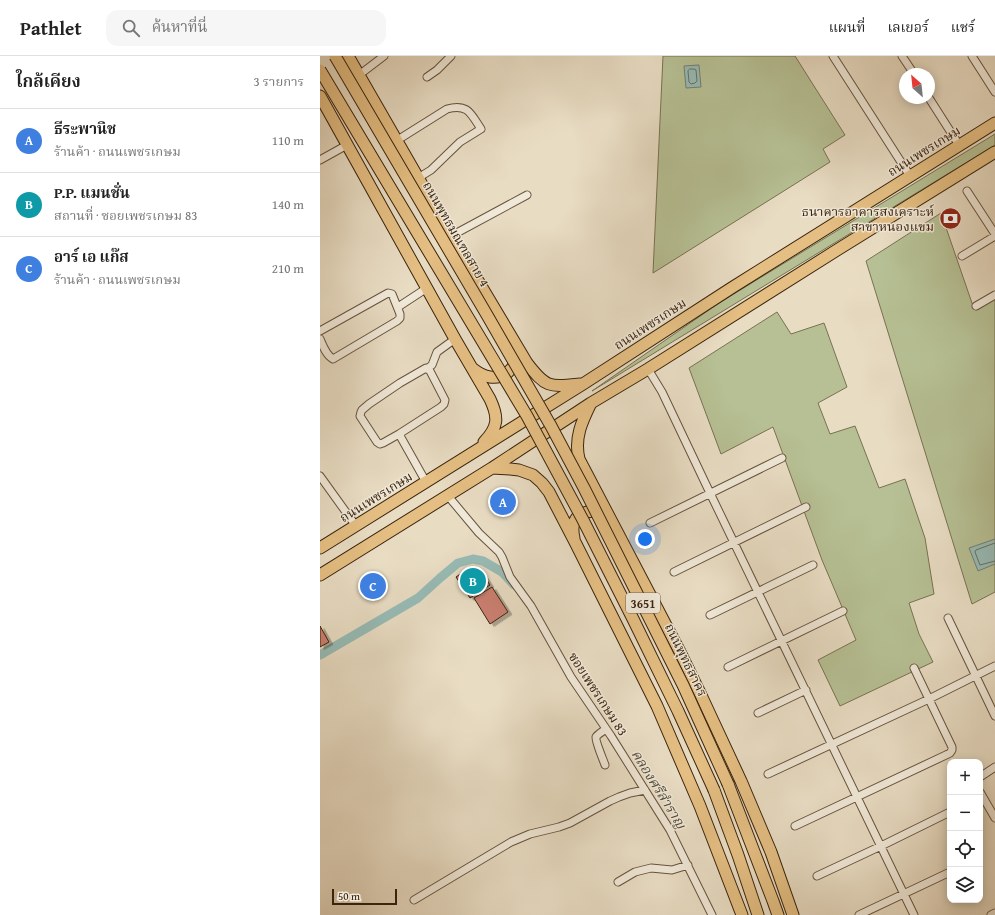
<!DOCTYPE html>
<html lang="th">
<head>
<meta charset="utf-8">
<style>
  body { margin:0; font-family:"Gentium Book Plus","Noto Serif Thai",serif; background:#f6f6f6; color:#222 }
  .controls { position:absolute; right:12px; bottom:12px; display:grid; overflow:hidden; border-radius:8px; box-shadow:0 2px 10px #0003 }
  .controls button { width:36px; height:36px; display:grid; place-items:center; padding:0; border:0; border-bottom:1px solid #e0e0e0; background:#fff; color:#222; font:20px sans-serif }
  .compass { position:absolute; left:579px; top:12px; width:36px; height:36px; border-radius:50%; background:#fff; box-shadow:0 2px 10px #0003; rotate:333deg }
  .scale { position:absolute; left:12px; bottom:10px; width:65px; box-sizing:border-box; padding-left:4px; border:2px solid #3a250f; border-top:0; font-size:11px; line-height:14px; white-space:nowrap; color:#3a250f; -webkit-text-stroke:3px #f0e8d8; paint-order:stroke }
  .you { position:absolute; left:325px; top:483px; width:14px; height:14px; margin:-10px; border:3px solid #fff; border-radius:50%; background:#1a73e8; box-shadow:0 0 0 6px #1a73e833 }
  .badge { display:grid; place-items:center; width:26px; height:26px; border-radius:50%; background:#8f2418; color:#fff; font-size:13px; font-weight:700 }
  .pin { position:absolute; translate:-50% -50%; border:2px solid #fff; box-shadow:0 1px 4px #0006 }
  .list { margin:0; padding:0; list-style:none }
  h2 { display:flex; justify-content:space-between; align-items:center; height:52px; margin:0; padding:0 16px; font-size:17px }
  h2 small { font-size:13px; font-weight:400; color:#767676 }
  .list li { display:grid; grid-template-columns:26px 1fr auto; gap:12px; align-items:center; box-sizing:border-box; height:64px; padding:0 16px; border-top:1px solid #e0e0e0 }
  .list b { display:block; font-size:15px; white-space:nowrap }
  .list p { margin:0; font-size:13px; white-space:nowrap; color:#767676 }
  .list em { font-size:13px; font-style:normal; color:#767676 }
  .icon { flex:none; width:22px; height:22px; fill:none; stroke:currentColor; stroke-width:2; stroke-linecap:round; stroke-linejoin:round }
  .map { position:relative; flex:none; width:675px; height:859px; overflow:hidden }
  header { display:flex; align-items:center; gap:24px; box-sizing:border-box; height:56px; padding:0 20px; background:#fff; border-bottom:1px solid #e0e0e0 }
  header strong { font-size:19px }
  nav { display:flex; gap:22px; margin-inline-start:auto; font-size:14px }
  .search { width:280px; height:36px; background:#f6f6f6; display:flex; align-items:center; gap:10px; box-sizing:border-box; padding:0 14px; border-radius:12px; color:#767676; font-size:15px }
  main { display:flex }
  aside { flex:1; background:#fff }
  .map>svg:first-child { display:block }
</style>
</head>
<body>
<header>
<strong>Pathlet</strong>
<div class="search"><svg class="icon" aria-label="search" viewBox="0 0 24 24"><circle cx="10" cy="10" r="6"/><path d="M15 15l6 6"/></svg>ค้นหาที่นี่</div>
<nav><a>แผนที่</a><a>เลเยอร์</a><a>แชร์</a></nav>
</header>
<main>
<aside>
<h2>ใกล้เคียง<small>3 รายการ</small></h2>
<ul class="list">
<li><span class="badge" style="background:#3f7fe0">A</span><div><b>ธีระพานิช</b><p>ร้านค้า · ถนนเพชรเกษม</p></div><em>110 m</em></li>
<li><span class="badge" style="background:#0f9aa8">B</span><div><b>P.P. แมนชั่น</b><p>สถานที่ · ซอยเพชรเกษม 83</p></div><em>140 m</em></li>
<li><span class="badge" style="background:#3f7fe0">C</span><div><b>อาร์ เอ แก๊ส</b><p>ร้านค้า · ถนนเพชรเกษม</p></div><em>210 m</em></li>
</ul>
</aside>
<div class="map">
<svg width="675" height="859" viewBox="0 0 675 859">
  <defs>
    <filter id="shadow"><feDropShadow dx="4" dy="2.5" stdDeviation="0" flood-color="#0004"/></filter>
  </defs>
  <rect width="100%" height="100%" fill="#e8dcc3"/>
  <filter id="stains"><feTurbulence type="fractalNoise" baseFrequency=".005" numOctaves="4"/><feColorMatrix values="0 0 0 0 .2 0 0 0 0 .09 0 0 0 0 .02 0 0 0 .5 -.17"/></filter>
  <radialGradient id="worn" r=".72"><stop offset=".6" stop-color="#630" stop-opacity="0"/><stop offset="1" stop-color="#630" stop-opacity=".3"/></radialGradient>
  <path fill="#b6c094" stroke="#787252" d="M343,0h132l50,79 -22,14 7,13 -177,111z
    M675,78v11l-403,246 127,-88z
    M621,157l32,93 22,-15v301l-23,12 -106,-343z
    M457,256l14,22 33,-11 23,64 -29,16 12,31 25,-8 24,62 26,-9 20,59 9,56 -25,9 10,31 14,28 -93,44 -22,-46 38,-20 -34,-80 -49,-133 -52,27 -32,-86z"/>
  <path fill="#97bbb5" stroke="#727f73" d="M379,9l2,22 -15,1 -2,-22z
    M675,483v25l-17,7 -9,-23z"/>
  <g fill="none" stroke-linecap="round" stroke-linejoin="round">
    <path stroke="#687062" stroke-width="1" d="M370,13h4l2,1 1,11 -2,2 -4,1 -2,-2 -1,-11z
      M675,487l-19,7 -1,2 5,13 15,-4"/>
    <path stroke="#97bbb5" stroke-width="9" d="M0,599l98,-57 22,-20 18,-15 15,-4 10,2 19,11 12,13"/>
  </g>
  <path fill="#cb7f71" stroke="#3a250f" filter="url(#shadow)" d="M149,512l6,10 7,-5 8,12 -20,13 -14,-21z
    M172,531l16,25 -18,12 -16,-26z
    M0,570l9,16 -9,5z"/>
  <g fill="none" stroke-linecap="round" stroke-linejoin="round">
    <defs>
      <path id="street" d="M513,0l77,120
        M582,0l12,18
        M652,0l23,36
        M39,19l25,-19
        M107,21l10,-7 14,-14
        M609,42l30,47
        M76,85l51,-32c21,-6 24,5 34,20l-21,13 -29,28 -13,8
        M0,104l27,-15
        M647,135l28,43
        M131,180l76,-41
        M642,200l33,-20
        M656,250l19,-11
        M78,251l29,-19
        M0,275l68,-38 4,1 8,20v4l-3,3 -64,38c-7,-4 -10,-13 -13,-20
        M106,312l4,3 15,29 -1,4 -3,3 -42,27 -16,9 -3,1 -3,-2 -17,-26 1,-4 1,-2 7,-6 31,-21z
        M108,312l4,-3 5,-13 18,-13
        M328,313l14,23 48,101 204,422
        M79,378l27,48
        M0,420l36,50
        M128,440l31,37 20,19 3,5 8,20 21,29 40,71 40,59 59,94 42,85
        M330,467l132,-65
        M354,516l132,-65
        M390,559l103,-50
        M628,562l47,98
        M408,611l115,-56
        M438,657l48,-23
        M285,709c-2,-6 -10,-24 -9,-28 2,-3 7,-6 10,-8
        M448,718l161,-75 66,-33
        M660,721l15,-10
        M660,736l15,26
        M475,770l151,-71 4,-2 2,-3v-3l-38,-79
        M497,820l64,-30 69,-34
        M298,826l17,-10 16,-4 21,2 16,-5
        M94,844l97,-58 19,-8 29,-7 11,-4 40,-22 9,-4 11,-4 15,-3
        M539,859l91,-43
        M671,859l4,-2"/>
      <path id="primary" d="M28,0l114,198 65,109c19,25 22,24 53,21
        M0,40l135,243 35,60c9,19 8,28 -6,43
        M152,312c5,4 11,8 18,9 14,2 25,-8 27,-21
        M271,347c-9,18 -17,35 -12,56l101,193 20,41 41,88 30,71 22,63
        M172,412l18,1 9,1 14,5 9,8 7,9 27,52 81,162 43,100 42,109
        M254,482c-3,-12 0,-23 13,-26 7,-2 11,-1 16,2
        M0,492l263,-164 150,-97 262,-164
        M0,519l172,-107 99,-65 57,-34 189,-119 158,-98
        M408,728l45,117 5,14
        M394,734l24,65 20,60"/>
    </defs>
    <use href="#street" stroke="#66533c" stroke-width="9"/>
    <use href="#primary" stroke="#3a250f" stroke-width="13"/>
    <use href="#street" stroke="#f0e8d8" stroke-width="7"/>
    <use href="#primary" stroke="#e4be82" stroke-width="11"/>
    <defs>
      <path id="primary-bridge" d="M15,0l152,259 64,111 33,62 99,197 45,99
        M0,14l207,346 56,104 50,99 45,92 36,79"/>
    </defs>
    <use href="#primary-bridge" stroke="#3a250f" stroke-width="13" stroke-linecap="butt"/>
    <use href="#primary-bridge" stroke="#e4be82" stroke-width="11"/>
  </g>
  <defs>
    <symbol id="bank-disc" viewBox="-11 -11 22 22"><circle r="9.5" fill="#8f2418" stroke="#f0e8d8"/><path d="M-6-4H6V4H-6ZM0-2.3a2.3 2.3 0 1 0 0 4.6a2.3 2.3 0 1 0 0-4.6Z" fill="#fff"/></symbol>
  </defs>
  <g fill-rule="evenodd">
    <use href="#bank-disc" x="618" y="150" width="25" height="25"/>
  </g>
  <g text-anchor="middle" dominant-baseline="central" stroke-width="3" stroke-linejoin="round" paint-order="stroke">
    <rect fill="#f0e8d8" stroke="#71604b" stroke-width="1" x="306" y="537" width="34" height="20" rx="3"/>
    <g font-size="12" font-weight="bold" fill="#3a250f">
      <text x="323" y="547">3651</text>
    </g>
    <g font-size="13" fill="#3a250f" stroke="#f0e8d8">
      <text transform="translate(604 95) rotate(-32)">ถนนเพชรเกษม</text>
      <text transform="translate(136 178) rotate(60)">ถนนพุทธมณฑลสาย 4</text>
      <text transform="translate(330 268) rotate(-33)">ถนนเพชรเกษม</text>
      <text transform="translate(56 441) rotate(-32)">ถนนเพชรเกษม</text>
      <text transform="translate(366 604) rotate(64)">ถนนพุทธสาคร</text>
      <text transform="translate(278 638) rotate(57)">ซอยเพชรเกษม 83</text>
    </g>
    <g font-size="13" fill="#3a250f" stroke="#f0e8d8" text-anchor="end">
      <text x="614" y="155">ธนาคารอาคารสงเคราะห์<tspan x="614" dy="15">สาขาหนองแขม</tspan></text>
    </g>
    <g font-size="14" font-style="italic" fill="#514a38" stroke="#f0e8d8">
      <text transform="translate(339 733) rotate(58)">คลองศรีสำราญ</text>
    </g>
  </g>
  <rect width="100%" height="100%" filter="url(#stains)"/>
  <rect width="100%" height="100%" fill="url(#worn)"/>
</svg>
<div class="controls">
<button>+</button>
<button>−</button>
<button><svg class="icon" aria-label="locate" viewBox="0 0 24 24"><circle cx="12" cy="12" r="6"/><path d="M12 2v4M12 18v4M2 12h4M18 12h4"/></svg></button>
<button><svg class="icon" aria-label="layers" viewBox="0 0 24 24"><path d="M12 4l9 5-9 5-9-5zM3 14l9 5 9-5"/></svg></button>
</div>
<svg class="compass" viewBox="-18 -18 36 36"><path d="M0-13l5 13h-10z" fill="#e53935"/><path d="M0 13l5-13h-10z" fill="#767676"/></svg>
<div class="scale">50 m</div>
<div class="you"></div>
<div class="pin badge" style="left:183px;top:446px;background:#3f7fe0">A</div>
<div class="pin badge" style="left:153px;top:525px;background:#0f9aa8">B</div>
<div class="pin badge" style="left:53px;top:530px;background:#3f7fe0">C</div>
</div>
</main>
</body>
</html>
